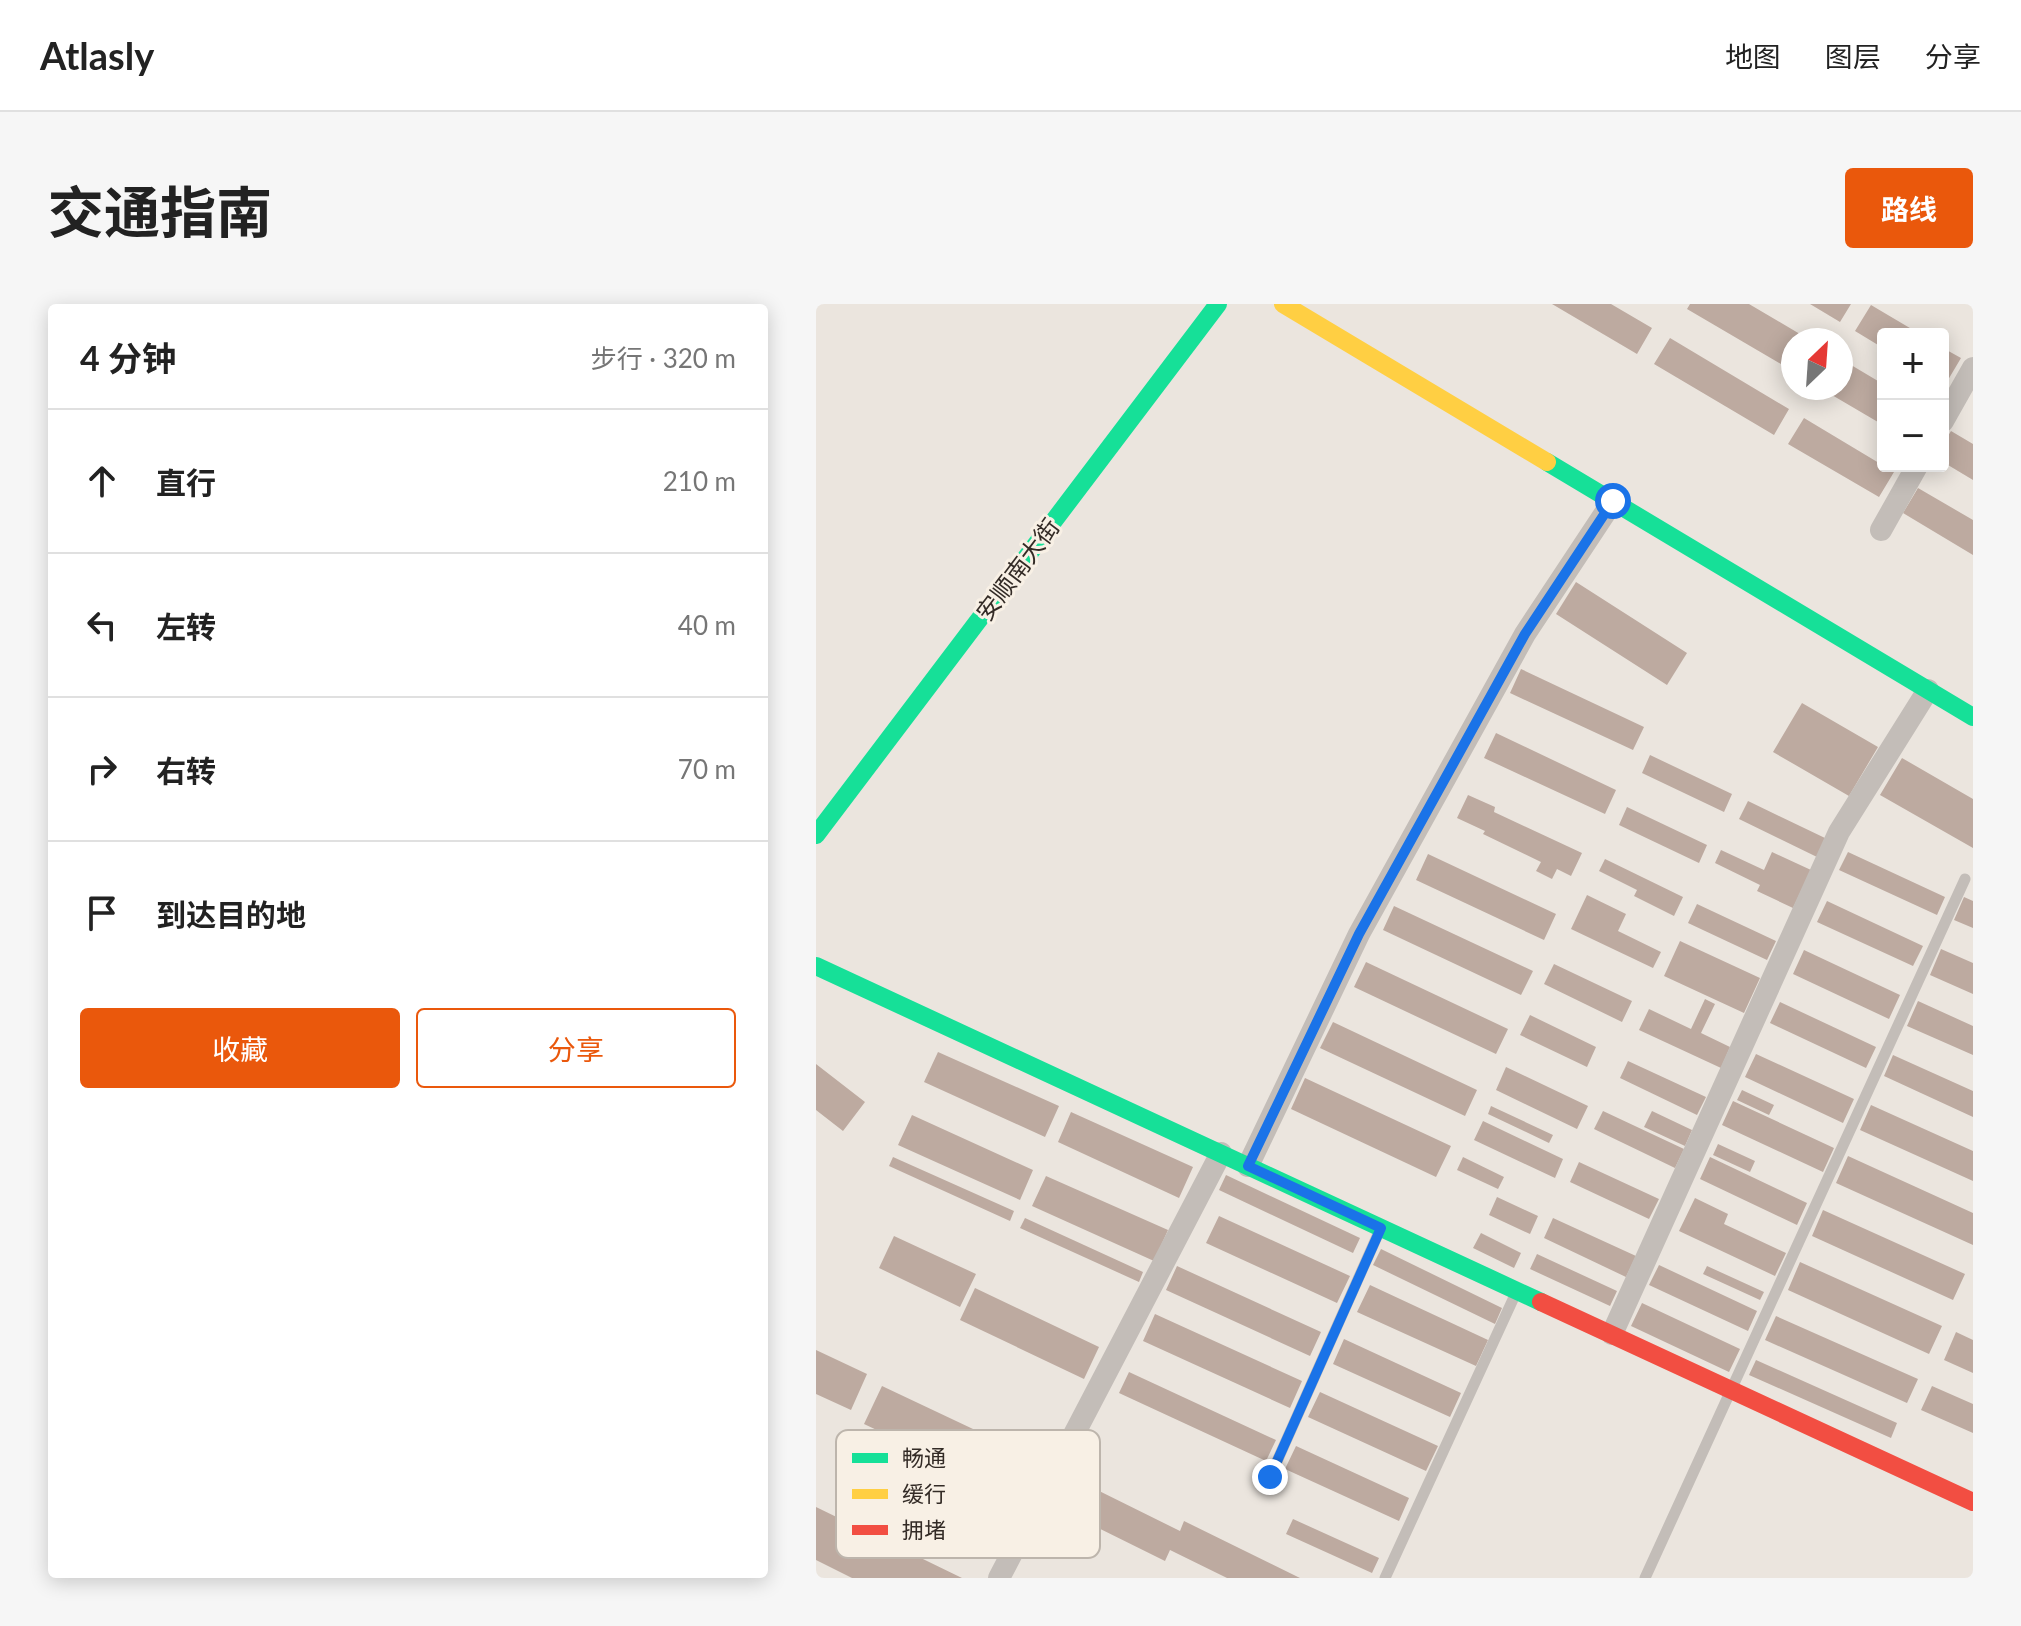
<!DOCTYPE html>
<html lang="zh">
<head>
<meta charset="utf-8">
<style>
  body { margin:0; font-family:Lato,"Noto Sans SC",sans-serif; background:#f6f6f6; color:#222 }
  .controls { position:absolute; right:24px; top:24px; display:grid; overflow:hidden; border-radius:8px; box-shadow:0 4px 20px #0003 }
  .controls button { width:72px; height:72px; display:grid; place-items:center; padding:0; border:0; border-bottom:2px solid #e0e0e0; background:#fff; color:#222; font:40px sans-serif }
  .compass { position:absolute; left:965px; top:24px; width:72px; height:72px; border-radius:50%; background:#fff; box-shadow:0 4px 20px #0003; rotate:25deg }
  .stop { position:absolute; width:24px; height:24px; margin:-18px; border:6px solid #1a73e8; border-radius:50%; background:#fff }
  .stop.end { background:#1a73e8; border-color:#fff; box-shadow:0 2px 8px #0008 }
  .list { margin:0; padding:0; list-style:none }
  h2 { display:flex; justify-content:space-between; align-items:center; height:104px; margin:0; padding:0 32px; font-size:34px }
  h2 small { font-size:26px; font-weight:400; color:#767676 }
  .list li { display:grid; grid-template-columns:52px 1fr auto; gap:24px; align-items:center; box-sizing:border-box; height:144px; padding:0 32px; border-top:2px solid #e0e0e0 }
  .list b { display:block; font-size:30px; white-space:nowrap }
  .list em { font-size:26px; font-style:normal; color:#767676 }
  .actions { display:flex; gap:16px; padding:24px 32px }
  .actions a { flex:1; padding:18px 0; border:2px solid #ea580c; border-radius:8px; text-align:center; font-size:28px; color:#ea580c }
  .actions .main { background:#ea580c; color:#fff }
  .icon { flex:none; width:44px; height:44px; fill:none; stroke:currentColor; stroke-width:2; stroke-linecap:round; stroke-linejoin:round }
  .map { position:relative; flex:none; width:1157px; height:1274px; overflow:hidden; border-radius:8px }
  header { display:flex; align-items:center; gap:48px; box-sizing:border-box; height:112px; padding:0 40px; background:#fff; border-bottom:2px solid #e0e0e0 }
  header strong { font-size:38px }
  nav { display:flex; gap:44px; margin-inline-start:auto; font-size:28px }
  .intro { display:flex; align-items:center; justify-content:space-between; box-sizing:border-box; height:192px; padding:0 48px }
  h1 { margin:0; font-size:56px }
  .button { padding:20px 36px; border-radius:8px; background:#ea580c; color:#fff; font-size:28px; font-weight:700 }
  main { display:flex; gap:48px; padding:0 48px }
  aside { flex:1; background:#fff; border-radius:8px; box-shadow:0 4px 20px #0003 }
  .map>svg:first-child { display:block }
</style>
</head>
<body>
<header>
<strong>Atlasly</strong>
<nav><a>地图</a><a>图层</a><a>分享</a></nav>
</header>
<div class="intro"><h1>交通指南</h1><a class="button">路线</a></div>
<main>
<aside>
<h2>4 分钟<small>步行 · 320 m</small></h2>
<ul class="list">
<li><svg class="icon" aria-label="ahead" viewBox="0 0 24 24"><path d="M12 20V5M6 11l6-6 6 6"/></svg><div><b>直行</b></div><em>210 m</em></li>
<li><svg class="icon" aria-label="left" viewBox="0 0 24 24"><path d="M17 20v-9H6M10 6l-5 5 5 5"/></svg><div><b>左转</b></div><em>40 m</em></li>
<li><svg class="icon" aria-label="right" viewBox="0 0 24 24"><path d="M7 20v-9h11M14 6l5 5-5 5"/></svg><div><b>右转</b></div><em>70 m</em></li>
<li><svg class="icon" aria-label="arrive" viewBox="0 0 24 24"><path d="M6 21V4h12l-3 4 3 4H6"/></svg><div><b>到达目的地</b></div></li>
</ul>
<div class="actions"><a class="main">收藏</a><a>分享</a></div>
</aside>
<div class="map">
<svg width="1157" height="1274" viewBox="0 0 1157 1274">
  <rect width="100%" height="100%" fill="#ebe5de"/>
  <path fill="#bdaaa0" d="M736,0h59l41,24 -15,26z
    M874,0h59l61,36h-17v31l-106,-62z
    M994,0h41l-11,18z
    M1055,1l49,29h-37v14l-28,-17z
    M854,34l119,71 -15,26 -120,-71z
    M1127,44l18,10 -16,27 -2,-2z
    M1025,55l42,25v41l-63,-37h21z
    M988,114l90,54 -15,25 -91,-53z
    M1135,127l22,13v36l-30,-18v-18z
    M1102,184l55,32v35l-70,-42z
    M760,278l111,71 -20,32 -111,-71z
    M705,365l123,58 -11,23 -123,-57z
    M986,399l76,44 -29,49 -76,-44z
    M680,429l120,57 -11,24 -121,-56z
    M834,451l82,39 -8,18 -82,-39z
    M1086,454l71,41v49l-93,-53z
    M652,491l27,12 -1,5 88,41 -11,23 -14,-7 -5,10 -16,-8 5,-9 -58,-28 2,-3 -28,-13z
    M932,497l77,37 -8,19 -78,-38z
    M811,503l80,38 -8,18 -80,-38z
    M905,546l43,20 8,-18 39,18 -18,38 -36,-17 3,-6 -45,-22z
    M1032,548l97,45 -8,18 -98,-45z
    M612,550l128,60 -12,26 -128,-60z
    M789,555l78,38 -9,19 -40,-20 3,-6 -38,-19z
    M771,591l39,19 -8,17 43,21 -8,16 -82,-39z
    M1148,593l9,4v27l-19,-8z
    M1011,597l96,45 -10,20 -96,-44z
    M881,600l79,37 -9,19 -79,-37z
    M578,602l139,65 -12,24 -138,-65z
    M864,637l80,37 -16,35 -80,-37z
    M1125,645l32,14v31l-43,-19z
    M988,646l96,45 -11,24 -96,-45z
    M550,658l142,67 -12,25 -142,-67z
    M738,660l78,37 -10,21 -78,-38z
    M889,695l10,5 -14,29 29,14 -9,21 -82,-38 10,-21 42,20z
    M1102,697l55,25v29l-66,-29z
    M964,698l96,45 -10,21 -96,-45z
    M714,711l66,32 -9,20 -67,-32z
    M517,718l144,68 -12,26 -145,-68z
    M122,748l121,54 -14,31 -121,-55z
    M940,750l98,45 -11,24 -98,-46z
    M1077,751l80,36v26l-89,-41z
    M812,757l78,36 -9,18 -77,-37z
    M0,760l49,38 -22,29 -27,-21z
    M690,763l82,39 -11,23 -81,-39z
    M489,774l146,68 -15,31 -145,-68z
    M926,786l32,15 -5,10 -32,-15z
    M917,797l101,47 -11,24 -101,-47z
    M1055,801l102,46v30l-113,-51z
    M675,802l62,29 -4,8 -61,-29z
    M787,807l81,38 -9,19 -81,-39z
    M836,807l40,19 -7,16 -41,-19z
    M255,808l122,55 -14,31 -121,-56z
    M96,811l121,55 -13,30 -122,-55z
    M667,817l80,38 -8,19 -81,-38z
    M902,840l37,17 -5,11 -37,-17z
    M1032,852l125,57v32l-137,-62z
    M77,853l121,54 -4,10 -121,-55z
    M647,853l41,20 -6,12 -41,-19z
    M894,853l97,46 -10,22 -97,-46z
    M763,858l80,37 -10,20 -79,-37z
    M410,871l134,63 -7,15 -134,-63z
    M230,872l122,54 -14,31 -122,-55z
    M681,893l41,19 -8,18 -41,-19z
    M879,894l33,16 -4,10 62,29 -11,23 -96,-45z
    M1007,906l142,64 -12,26 -141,-64z
    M403,912l131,60 -13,27 -131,-60z
    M209,914l118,54 -4,10 -119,-54z
    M737,914l83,38 -10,21 -82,-39z
    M665,929l40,20 -7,15 -41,-20z
    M78,932l82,38 -16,33 -81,-39z
    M565,945l121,59 -7,16 -122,-59z
    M721,950l80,37 -7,15 -80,-37z
    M984,958l142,64 -13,28 -141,-64z
    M843,961l98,46 -9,20 -99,-46z
    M361,962l144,66 -11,24 -144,-66z
    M891,962l57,26 -4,8 -57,-26z
    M554,981l118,55 -12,26 -119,-54z
    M159,984l124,59 -15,32 -124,-59z
    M826,999l98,46 -11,23 -98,-46z
    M339,1010l147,67 -12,27 -147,-67z
    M960,1012l142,63 -11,24 -142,-63z
    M1140,1028l17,8v33l-29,-13z
    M528,1035l117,54 -11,24 -117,-53z
    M0,1046l51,24 -16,36 -35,-16z
    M940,1056l141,63 -6,15 -142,-63z
    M313,1068l147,68 -10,21 -147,-68z
    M66,1082l144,68 -18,38 -144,-68z
    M1116,1082l41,18v29l-52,-23z
    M504,1088l118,54 -12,25 -118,-54z
    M480,1142l113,52 -10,23 -114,-52z
    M261,1176l103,51 4,-10 116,57h-73l-57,-28 -5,11 -103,-51z
    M0,1203l146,71h-110l-36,-18z
    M477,1215l86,39 -7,15 -86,-39z"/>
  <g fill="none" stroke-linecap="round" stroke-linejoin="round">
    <path stroke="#c3bdb8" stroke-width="11" d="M454,1173l109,-245
      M569,1274l130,-283
      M829,1274l320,-699"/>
    <path stroke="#c3bdb8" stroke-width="22" d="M1127,117l30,-53
      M1065,226l36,-64
      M432,862l111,-232 166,-300 88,-133
      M796,1030l227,-502 89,-142
      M183,1274l222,-425"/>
    <path stroke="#16e098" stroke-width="18" d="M731,158l426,255
      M0,531l402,-531
      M0,662l725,336"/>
    <path stroke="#ffcf43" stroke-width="18" d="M467,0l264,158"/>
    <path stroke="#f24e42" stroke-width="18" d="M725,998l432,200"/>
  </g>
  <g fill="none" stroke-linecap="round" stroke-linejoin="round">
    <path stroke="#1a73e8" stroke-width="10" d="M454,1173l111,-249 -133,-62 111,-232 166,-300 88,-133"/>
  </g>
  <g text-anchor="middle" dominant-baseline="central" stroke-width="6" stroke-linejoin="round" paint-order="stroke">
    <g font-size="24" fill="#332b26" stroke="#f8f0e5">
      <text transform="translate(201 265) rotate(-53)">安顺南大街</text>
    </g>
  </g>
  <rect x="20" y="1126" width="264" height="128" rx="12" fill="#f8f0e5" stroke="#bdb5ac" stroke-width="2"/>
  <rect x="36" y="1149" width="36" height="10" fill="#16e098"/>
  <rect x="36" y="1185" width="36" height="10" fill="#ffcf43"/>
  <rect x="36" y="1221" width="36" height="10" fill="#f24e42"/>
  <g font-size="22" fill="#332b26">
    <text x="86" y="1162">畅通</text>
    <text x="86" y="1198">缓行</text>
    <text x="86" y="1234">拥堵</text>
  </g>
</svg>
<div class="controls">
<button>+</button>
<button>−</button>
</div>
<svg class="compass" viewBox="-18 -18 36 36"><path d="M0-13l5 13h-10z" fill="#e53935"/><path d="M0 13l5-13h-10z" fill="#767676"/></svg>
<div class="stop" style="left:797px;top:197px"></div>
<div class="stop end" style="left:454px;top:1173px"></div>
</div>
</main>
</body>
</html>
